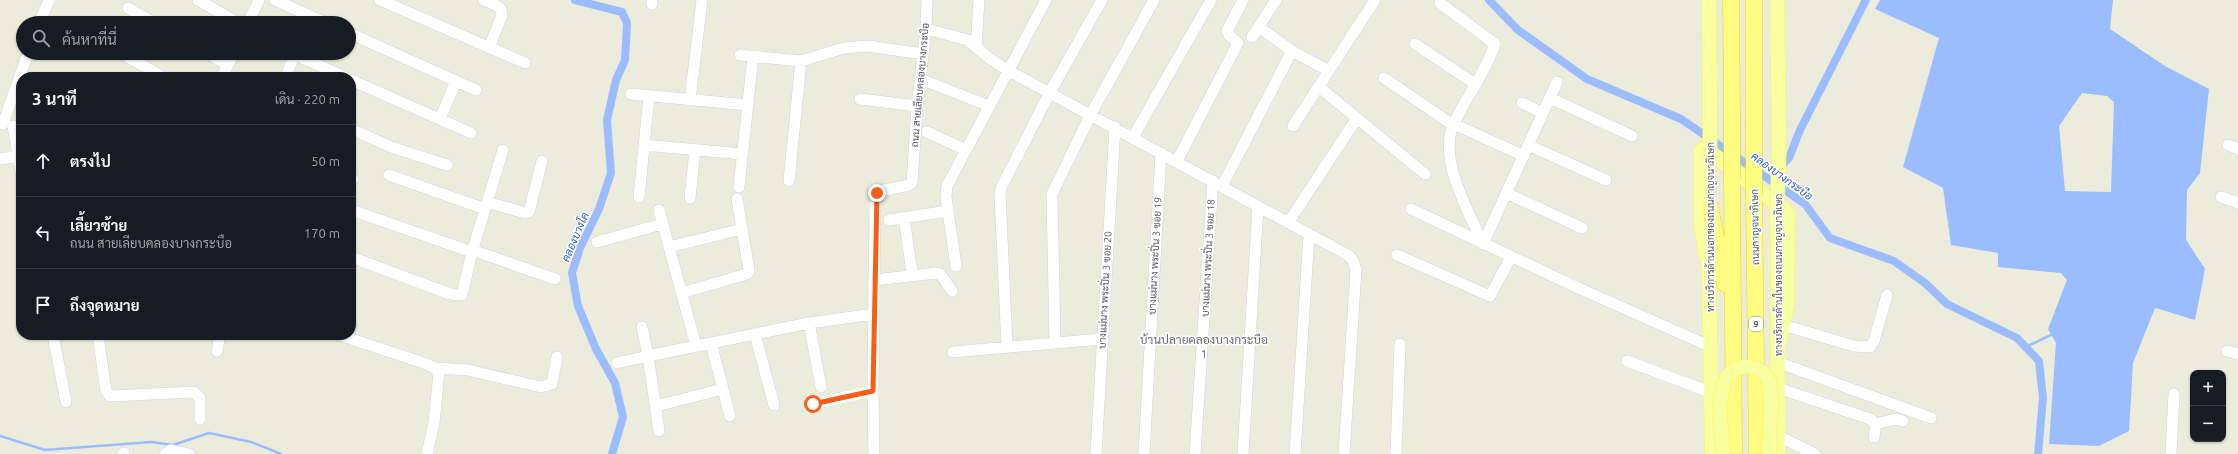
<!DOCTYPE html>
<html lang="th">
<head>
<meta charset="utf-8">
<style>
  body { margin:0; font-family:Ubuntu,Sarabun,sans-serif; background:#20242c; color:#f1f3f6 }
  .controls { position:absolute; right:12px; bottom:12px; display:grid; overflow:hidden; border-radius:8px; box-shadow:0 1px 3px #0004 }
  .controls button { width:36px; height:36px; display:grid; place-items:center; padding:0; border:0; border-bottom:1px solid #363941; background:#171b24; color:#f1f3f6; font:20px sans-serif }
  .stop { position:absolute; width:12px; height:12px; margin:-9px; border:3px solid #fa5d16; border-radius:50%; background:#fff }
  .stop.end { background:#fa5d16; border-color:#fff; box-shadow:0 1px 4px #0008 }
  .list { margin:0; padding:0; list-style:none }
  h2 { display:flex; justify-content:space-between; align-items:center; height:52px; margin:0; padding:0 16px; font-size:17px }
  h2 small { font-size:13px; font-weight:400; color:#9ea1a6 }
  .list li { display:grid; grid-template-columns:26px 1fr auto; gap:12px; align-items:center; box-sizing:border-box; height:72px; padding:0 16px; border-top:1px solid #363941 }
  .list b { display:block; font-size:15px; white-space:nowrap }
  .list p { margin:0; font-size:13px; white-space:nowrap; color:#9ea1a6 }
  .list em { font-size:13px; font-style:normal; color:#9ea1a6 }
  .icon { flex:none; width:22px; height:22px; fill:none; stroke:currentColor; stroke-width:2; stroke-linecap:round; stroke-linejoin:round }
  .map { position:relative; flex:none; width:2238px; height:454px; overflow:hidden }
  .search { position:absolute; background:#171b24; box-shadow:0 1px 3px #0004; left:16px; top:16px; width:340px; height:44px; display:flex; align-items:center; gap:10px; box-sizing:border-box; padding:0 14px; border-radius:22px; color:#9ea1a6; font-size:15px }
  .panel { position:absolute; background:#171b24; box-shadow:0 1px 3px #0004; left:16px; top:72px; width:340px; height:268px; border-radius:16px }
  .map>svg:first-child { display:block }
</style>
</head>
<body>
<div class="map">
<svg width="2238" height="454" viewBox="0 0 2238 454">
  <rect width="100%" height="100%" fill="#ececdd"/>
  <path fill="#9bbcff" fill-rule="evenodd" d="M1880,0h233l-3,29 55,37 44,23 -9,84 -13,17 -1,50 19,29 -10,51 -40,-12 -22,55 -4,68 -30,15 -50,-2 7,-101 -8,-14 19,-49 -6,-7 -63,-6v-14l-47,-8 -8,-57 -40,-21 36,-129 -64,-29zM2082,93l25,3 7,6 -3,90 -46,-1 -6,-65z"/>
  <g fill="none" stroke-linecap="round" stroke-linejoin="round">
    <path stroke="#9bbcff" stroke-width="2.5" d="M2026,347l25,-12
      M0,436l45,14 106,-8 22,3 36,-12 42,9 30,12"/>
    <path stroke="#9bbcff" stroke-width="8" d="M575,0l47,12 5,11 -2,37 -9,20 -9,40 4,53 -12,36 -19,39 -8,25 6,33 18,43 19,34 8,34 -11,37
      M1489,0l29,30 69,49 94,40 124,85 25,34 64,23 31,22 22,21 70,34 22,23 4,37 -5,56
      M1778,169l11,-11 11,-28 66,-130"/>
    <defs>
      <path id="minor" d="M198,0l40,23
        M275,0l51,23
        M380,0l145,63
        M484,0c8,4 18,5 18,15l-13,33
        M1440,3l55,41c-9,28 -29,53 -41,79 -17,35 15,89 29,121
        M652,4v-4
        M128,8l26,15
        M39,23l10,-23
        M248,23l11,-23
        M1259,27l33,24 37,20
        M926,29l42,11 21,18 20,13 300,163 39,21 5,5 3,10 -12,184
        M349,33l127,57
        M1252,37l24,-37
        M1415,44l60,40
        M976,47l3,-47
        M121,53l42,24
        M207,53l21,12
        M291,53l54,24
        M740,55l61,6 43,-13 24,-2 55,8
        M222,77l12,-24
        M286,77l8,-22
        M1384,78l63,43 77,35
        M351,80l120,53
        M923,80l66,26
        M1319,87l106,87
        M631,94l117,11
        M1550,98l82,38
        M860,99l57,7
        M690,100l12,-100
        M1522,103l21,10
        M440,119l16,-38
        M3,124l25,-71
        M13,126l8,47
        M1293,126l82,-126
        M351,129l40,18 56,18
        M927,132l39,18
        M1133,137l78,-137
        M644,145l98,9
        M1528,145l78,35
        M2228,145l10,4
        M0,159l18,-3
        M1177,161l60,-116 1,-2 -9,-8 -2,-4 16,-31
        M389,175l96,34
        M351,178l2,1
        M789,181l12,-120
        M1222,186l70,-135
        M739,187l14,-131
        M1506,193l76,35
        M639,197l10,-101
        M2221,197l17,6
        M690,198l5,-48
        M737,199l5,30
        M487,202l38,11 4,-1 13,-51
        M1411,209l163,77 135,60
        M351,210l121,42
        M659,210l37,136
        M904,218l8,54
        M889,220l59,-9
        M1288,223l69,-105
        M597,242l65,-18
        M1483,244l74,-162
        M669,247l73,-18 7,41 -2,4 -66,19
        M472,250l83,29
        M1397,255l93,41 21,-39
        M351,257l99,37 12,1 10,-43 31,-102
        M956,266l-10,-69 1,-11 99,-186
        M874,280l63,-7 4,2 11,16
        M809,323l12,64
        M1783,325l71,21 16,1 4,-6 13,-46
        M755,334l19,71
        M53,335l13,67
        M98,335l8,56 4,5 84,-4 6,6v21
        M339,335l85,28 11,5 4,5 -5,50 -7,31
        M1055,342l-3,-148 39,-80 63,-114
        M711,343l19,73
        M1007,347l-7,-153 2,-8 48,-94 52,-92
        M217,351l3,-16
        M2227,351l11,3
        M953,352l148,-13
        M1627,361l83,31
        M1777,362l154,56
        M617,363l31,-7 -6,-29
        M435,368l33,2 73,17 11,-3 5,-27
        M1778,388l92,31 6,5 -2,13
        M813,404l60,-13
        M656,406l67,-17
        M1876,424l19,-5 8,2
        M659,431l-11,-75 161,-33 65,-9
        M1778,436l37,18
        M123,454l1,-1
        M165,454l6,-4 18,4
        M874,454l-1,-63 2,-194 5,-6 29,-6 3,-2 5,-77 9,-77 1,-29
        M1096,454l19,-327
        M1144,454l17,-301
        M1195,454l18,-273
        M1243,454l15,-248
        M1295,454l14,-220
        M1396,454l4,-110
        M2171,454l3,-60"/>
      <path id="major" d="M1709,0l1,96
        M1777,0l2,152
        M1777,211l1,243
        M1709,262l3,192
        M1709,271l-8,-47v-73l4,-3 83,65 -1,92 -9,42"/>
      <path id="highway" d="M1731,0l1,113
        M1754,126v-126
        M1732,179l2,275
        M1754,195l3,259
        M1710,207l15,77"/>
    </defs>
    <use href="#minor" stroke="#d1d2da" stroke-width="12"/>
    <use href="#major" stroke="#fff644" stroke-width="15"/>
    <use href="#highway" stroke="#ead700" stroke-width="17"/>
    <use href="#minor" stroke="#fff" stroke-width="11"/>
    <use href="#major" stroke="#f8ffa0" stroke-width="14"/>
    <use href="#highway" stroke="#fffc82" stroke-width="16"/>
    <defs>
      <path id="major-bridge" d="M1710,96v67
        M1777,211l2,-59
        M1723,454c-1,-24 -14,-91 27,-87 8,1 16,6 19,14 5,14 0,55 0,73"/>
      <path id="highway-bridge" d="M1732,113v66
        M1754,126v69"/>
    </defs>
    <use href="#major-bridge" stroke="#fff644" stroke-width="15" stroke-linecap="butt"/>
    <use href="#highway-bridge" stroke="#ead700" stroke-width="17" stroke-linecap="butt"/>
    <use href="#major-bridge" stroke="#f8ffa0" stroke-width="14"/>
    <use href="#highway-bridge" stroke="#fffc82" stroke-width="16"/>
  </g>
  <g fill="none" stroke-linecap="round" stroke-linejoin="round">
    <path stroke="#fa5d16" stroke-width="5" d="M813,404l60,-13 4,-198"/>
  </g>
  <g text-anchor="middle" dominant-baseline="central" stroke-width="3" stroke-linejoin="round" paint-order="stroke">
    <rect fill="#fff" stroke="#898b90" stroke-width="1" x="1749" y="317" width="14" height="14" rx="3"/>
    <g font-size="9" font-weight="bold" fill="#575961">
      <text x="1756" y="324">9</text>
    </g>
    <g font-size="10" fill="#575961" stroke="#fff">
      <text transform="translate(920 85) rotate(-85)">ถนน สายเลียบคลองบางกระบือ</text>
      <text transform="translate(1710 227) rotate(-90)">ทางบริการด้านนอกของถนนกาญจนาภิเษก</text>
      <text transform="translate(1755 227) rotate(-91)">ถนนกาญจนาภิเษก</text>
      <text transform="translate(1155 256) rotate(-87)">บางแม่นาง พระปิ่น 3 ซอย 19</text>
      <text transform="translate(1208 258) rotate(-87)">บางแม่นาง พระปิ่น 3 ซอย 18</text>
      <text transform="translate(1778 275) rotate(-90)">ทางบริการด้านในของถนนกาญจนาภิเษก</text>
      <text transform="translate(1105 290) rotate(-87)">บางแม่นาง พระปิ่น 3 ซอย 20</text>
    </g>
    <g font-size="11" font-style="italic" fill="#335acd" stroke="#fff">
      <text transform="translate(1782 176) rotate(36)">คลองบางกระบือ</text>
      <text transform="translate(575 237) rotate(-67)">คลองบางโค</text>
    </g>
    <g font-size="12" fill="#686b73" stroke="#fff">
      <text x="1204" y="339">บ้านปลายคลองบางกระบือ<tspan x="1204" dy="14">1</tspan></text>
    </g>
  </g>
</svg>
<div class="controls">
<button>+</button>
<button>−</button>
</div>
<div class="stop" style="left:813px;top:404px"></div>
<div class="stop end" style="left:877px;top:193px"></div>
<div class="search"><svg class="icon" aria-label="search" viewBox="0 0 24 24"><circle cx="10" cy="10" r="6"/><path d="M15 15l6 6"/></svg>ค้นหาที่นี่</div>
<section class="panel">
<h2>3 นาที<small>เดิน · 220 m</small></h2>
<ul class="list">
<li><svg class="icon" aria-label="ahead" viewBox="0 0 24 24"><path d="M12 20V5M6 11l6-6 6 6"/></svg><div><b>ตรงไป</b></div><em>50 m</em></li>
<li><svg class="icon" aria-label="left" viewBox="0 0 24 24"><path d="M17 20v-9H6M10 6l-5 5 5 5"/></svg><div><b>เลี้ยวซ้าย</b><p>ถนน สายเลียบคลองบางกระบือ</p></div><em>170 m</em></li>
<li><svg class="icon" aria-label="arrive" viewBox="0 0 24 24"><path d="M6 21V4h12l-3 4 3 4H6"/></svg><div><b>ถึงจุดหมาย</b></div></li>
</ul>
</section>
</div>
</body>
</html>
